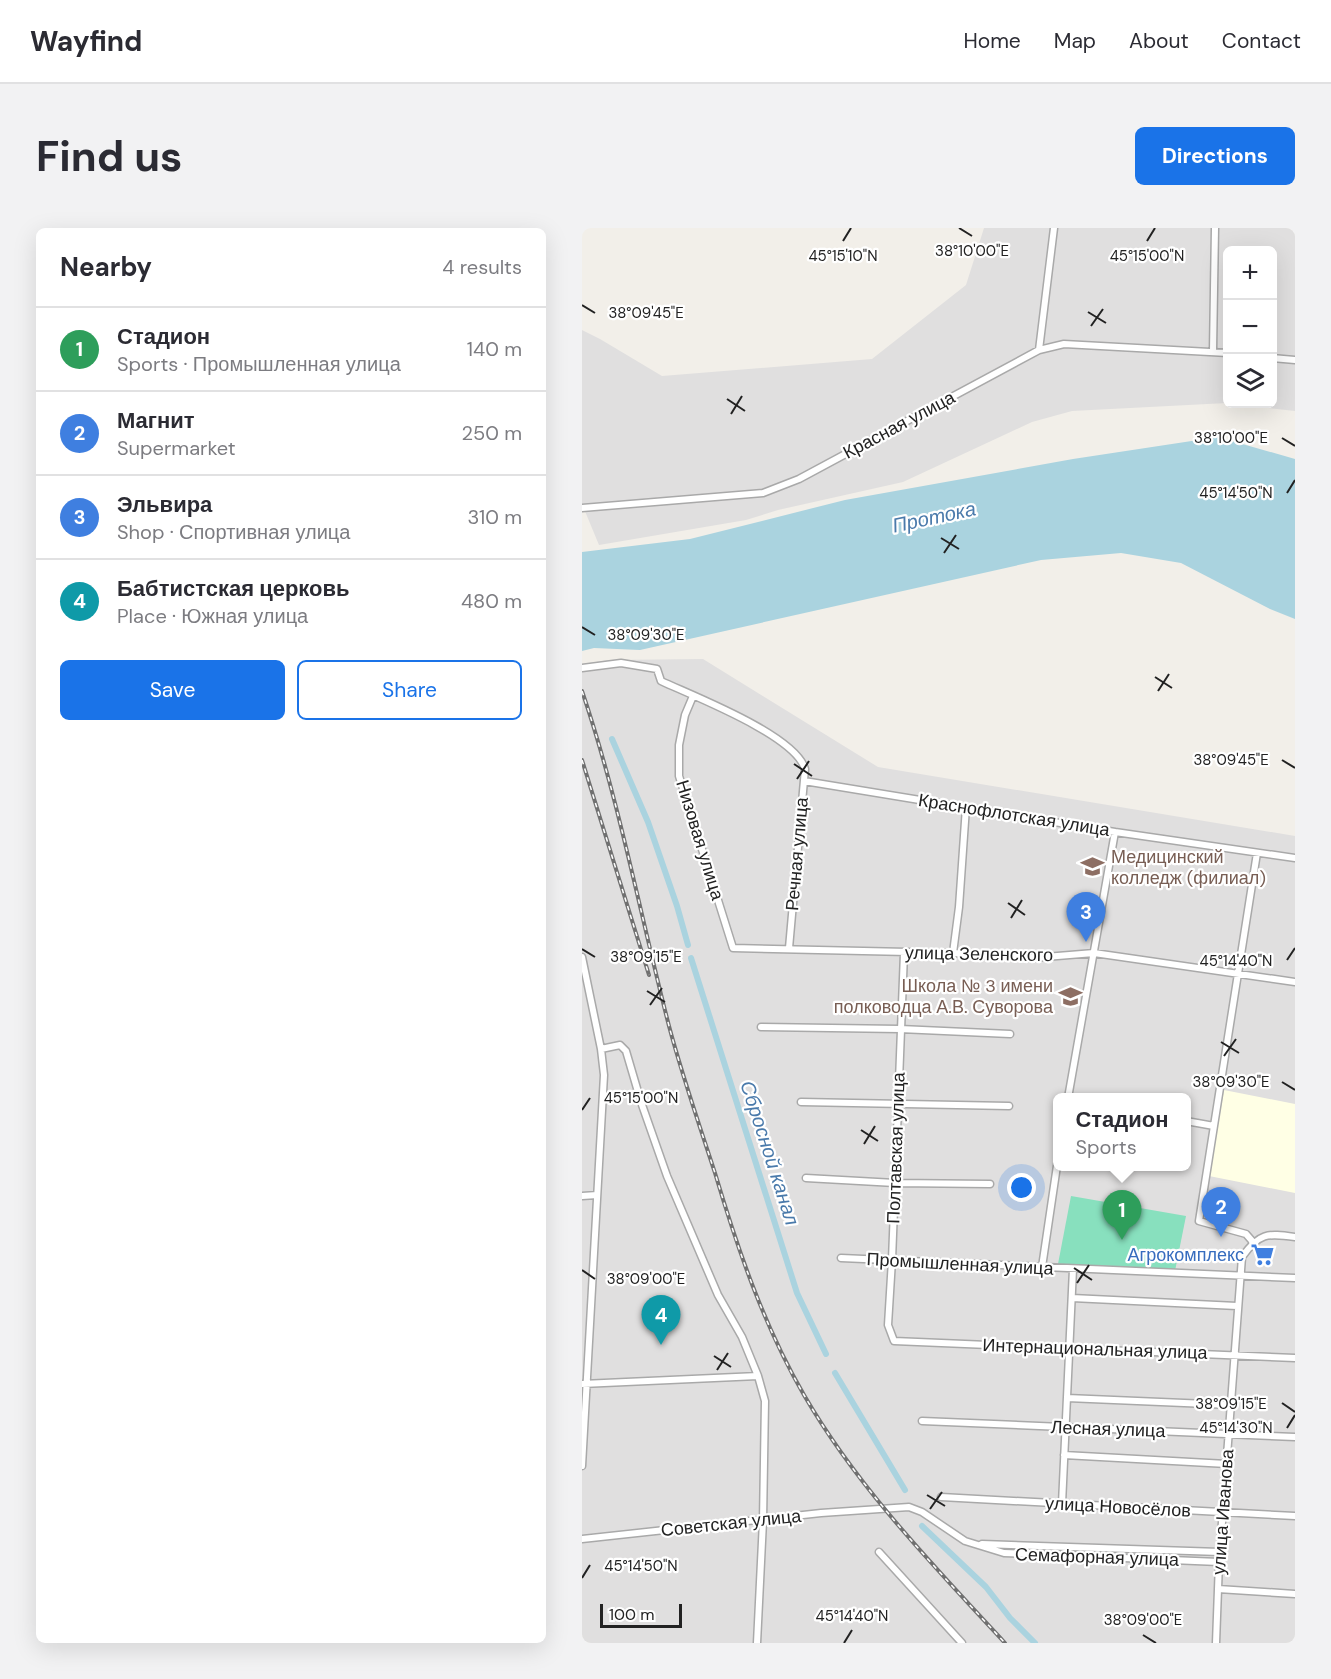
<!DOCTYPE html>
<html lang="en">
<head>
<meta charset="utf-8">
<style>
  body { margin:0; font-family:"DM Sans",sans-serif; background:#f2f2f3; color:#2b2b33 }
  .controls { position:absolute; right:18px; top:18px; display:grid; overflow:hidden; border-radius:9px; box-shadow:0 6px 24px #0002 }
  .controls button { width:54px; height:54px; display:grid; place-items:center; padding:0; border:0; border-bottom:2px solid #e1e1e2; background:#fff; color:#2b2b33; font:30px sans-serif }
  .scale { position:absolute; left:18px; bottom:15px; width:82px; box-sizing:border-box; padding-left:6px; border:3px solid #222; border-top:0; font-size:16px; line-height:21px; white-space:nowrap; color:#222; -webkit-text-stroke:4px #fff; paint-order:stroke }
  .you { position:absolute; left:440px; top:960px; width:21px; height:21px; margin:-15px; border:4px solid #fff; border-radius:50%; background:#1a73e8; box-shadow:0 0 0 9px #1a73e833 }
  .badge { display:grid; place-items:center; width:39px; height:39px; border-radius:50%; background:#1a73e8; color:#fff; font-size:20px; font-weight:700 }
  .pin { position:absolute; translate:-50% -50px; filter:drop-shadow(0 2px 3px #0008) }
  .pin::after { content:''; position:absolute; top:32px; width:21px; height:18px; background:inherit; clip-path:polygon(0 0,100% 0,50% 100%) }
  .popup { position:absolute; left:471px; top:865px; width:138px; height:78px; box-sizing:border-box; display:grid; place-content:center; border-radius:9px; background:#fff; filter:drop-shadow(0 2px 4px #0005); font-size:20px; white-space:nowrap; color:#7c7c81 }
  .popup b { font-size:22px; color:#2b2b33 }
  .popup::after { content:''; position:absolute; left:50%; top:100%; margin-left:-12px; border:12px solid transparent; border-top-color:#fff }
  .list { margin:0; padding:0; list-style:none }
  h2 { display:flex; justify-content:space-between; align-items:center; height:78px; margin:0; padding:0 24px; font-size:26px }
  h2 small { font-size:20px; font-weight:400; color:#7c7c81 }
  .list li { display:grid; grid-template-columns:39px 1fr auto; gap:18px; align-items:center; box-sizing:border-box; height:84px; padding:0 24px; border-top:2px solid #e1e1e2 }
  .list b { display:block; font-size:22px; white-space:nowrap }
  .list p { margin:0; font-size:20px; white-space:nowrap; color:#7c7c81 }
  .list em { font-size:20px; font-style:normal; color:#7c7c81 }
  .actions { display:flex; gap:12px; padding:18px 24px }
  .actions a { flex:1; padding:14px 0; border:2px solid #1a73e8; border-radius:9px; text-align:center; font-size:21px; color:#1a73e8 }
  .actions .main { background:#1a73e8; color:#fff }
  .icon { flex:none; width:33px; height:33px; fill:none; stroke:currentColor; stroke-width:2; stroke-linecap:round; stroke-linejoin:round }
  .map { position:relative; flex:none; width:713px; height:1415px; overflow:hidden; border-radius:9px }
  header { display:flex; align-items:center; gap:36px; box-sizing:border-box; height:84px; padding:0 30px; background:#fff; border-bottom:2px solid #e1e1e2 }
  header strong { font-size:28px }
  nav { display:flex; gap:33px; margin-inline-start:auto; font-size:21px }
  .intro { display:flex; align-items:center; justify-content:space-between; box-sizing:border-box; height:144px; padding:0 36px }
  h1 { margin:0; font-size:42px }
  .button { padding:15px 27px; border-radius:9px; background:#1a73e8; color:#fff; font-size:21px; font-weight:700 }
  main { display:flex; gap:36px; padding:0 36px }
  aside { flex:1; background:#fff; border-radius:9px; box-shadow:0 6px 24px #0002 }
  .map>svg:first-child { display:block }
</style>
</head>
<body>
<header>
<strong>Wayfind</strong>
<nav><a>Home</a><a>Map</a><a>About</a><a>Contact</a></nav>
</header>
<div class="intro"><h1>Find us</h1><a class="button">Directions</a></div>
<main>
<aside>
<h2>Nearby<small>4 results</small></h2>
<ul class="list">
<li><span class="badge" style="background:#2e9e5b">1</span><div><b>Стадион</b><p>Sports · Промышленная улица</p></div><em>140 m</em></li>
<li><span class="badge" style="background:#3f7fe0">2</span><div><b>Магнит</b><p>Supermarket</p></div><em>250 m</em></li>
<li><span class="badge" style="background:#3f7fe0">3</span><div><b>Эльвира</b><p>Shop · Спортивная улица</p></div><em>310 m</em></li>
<li><span class="badge" style="background:#0f9aa8">4</span><div><b>Бабтистская церковь</b><p>Place · Южная улица</p></div><em>480 m</em></li>
</ul>
<div class="actions"><a class="main">Save</a><a>Share</a></div>
</aside>
<div class="map">
<svg width="713" height="1415" viewBox="0 0 713 1415">
  <rect width="100%" height="100%" fill="#f2efe9"/>
  <path fill="#e0dfdf" fill-rule="evenodd" d="M402,0h311v183l-62,-7h39v-154h-44l-1,153 -155,8 -40,11 -129,60 -125,28 -32,10 -147,25 -17,-41v-174l18,9 62,37 210,-17 94,-74z
    M121,431l175,108 417,69v807h-713v-979l27,-4zM476,870h128v68h-128z"/>
  <path fill="#ffffe5" d="M642,862l71,14v89l-86,-17z"/>
  <path fill="#88e0be" d="M489,968l115,20 -11,55 -117,-7z"/>
  <path fill="#aad3df" d="M636,209l77,22v160l-25,-10 -89,-46 -60,-10 -80,7 -401,90 -46,-2 -12,3v-99l108,-13 155,-39 228,-41z"/>
  <g fill="none" stroke-linecap="round" stroke-linejoin="round">
    <path stroke="#aad3df" stroke-width="6" d="M30,511l36,83 29,84 11,39
      M109,730l106,335 29,61
      M253,1145l70,117
      M340,1298l64,61 24,31 25,25"/>
    <defs>
      <path id="minor" d="M457,122l15,-122
        M631,123l2,-123
        M690,130l23,2
        M0,280l181,-15 36,-14 240,-129 25,-6 164,9
        M0,440l39,-5 36,6 4,12c32,15 134,54 144,88l-16,179
        M111,468l-8,19 -6,30v31l54,172 220,5 80,5 61,-5 201,29
        M222,553l311,51 180,26
        M322,725l-12,307 -4,65 6,16 401,17
        M371,725l6,-46 7,-100
        M0,729l19,92 3,26 -22,391
        M179,799l139,2 110,5
        M19,821l19,-4 6,6 15,51 26,74 51,119 24,42 16,39 7,25 -2,120 -6,122
        M486,870l47,-266
        M219,874l208,4
        M604,893l28,5
        M224,950l89,5 95,1
        M0,968l15,-1
        M671,1014l-7,-8 -47,-13 58,-368
        M259,1030l454,20
        M460,1039l16,-108
        M490,1070l165,8
        M0,1156l176,-8
        M485,1170l164,7
        M340,1193l373,16
        M482,1227l163,9
        M359,1269l354,19
        M480,1276l11,-235
        M0,1311l239,-26 88,-6 13,5 43,29 39,12 215,9
        M400,1316l238,8
        M297,1324l83,91
        M636,1361l77,5
        M634,1415l3,-81 23,-305c17,-24 25,-24 53,-20"/>
    </defs>
    <use href="#minor" stroke="#a9a9a9" stroke-width="9"/>
    <use href="#minor" stroke="#fff" stroke-width="6"/>
    <defs>
      <path id="rail" d="M0,463c37,109 58,223 87,335 13,49 30,98 46,147 23,77 49,153 89,222 54,93 129,170 201,248
        M0,532l67,215"/>
    </defs>
    <use href="#rail" stroke="#707070" stroke-width="4"/>
    <use href="#rail" stroke="#fff" stroke-width="1.5" stroke-dasharray="4.5" stroke-linecap="butt"/>
  </g>
  <path fill="none" stroke="#222" stroke-width="2" d="M377,0l13,8M261,13l8,-13M565,13l8,-13M0,77l13,8M506,84l18,11M509,98l12,-17M145,171l18,12M149,186l11,-18M700,210l13,8M705,265l8,-13M359,310l18,11M362,325l12,-18M0,399l13,8M573,449l17,11M576,463l11,-17M700,532l13,8M212,536l18,12M215,551l12,-18M426,675l17,12M429,690l11,-18M0,721l13,8M705,732l8,-12M65,763l18,11M68,777l12,-17M639,814l18,11M642,828l12,-17M700,854l13,8M0,882l8,-12M279,902l17,11M282,916l11,-18M492,1040l18,12M0,1042l13,9M495,1055l12,-18M132,1128l17,11M135,1142l11,-17M700,1175l13,9M705,1200l8,-13M345,1267l18,11M348,1281l12,-17M0,1350l8,-13M561,1407l13,8M262,1415l8,-13"/>
  <defs>
    <symbol id="university-bare" viewBox="-9 -9 18 18"><path d="M0-5L7-2L0 1L-7-2ZM-4 1L0 2.5L4 1V4Q0 6-4 4Z" fill="#8d6e63" stroke="#fff" stroke-width="2.5" paint-order="stroke"/></symbol>
    <symbol id="school-bare" viewBox="-9 -9 18 18"><path d="M0-5L7-2L0 1L-7-2ZM-4 1L0 2.5L4 1V4Q0 6-4 4Z" fill="#8d6e63" stroke="#fff" stroke-width="2.5" paint-order="stroke"/></symbol>
    <symbol id="supermarket-bare" viewBox="-9 -9 18 18"><path d="M-6-5.5h2.5l.6 2H6L4.5 2H-2.5L-4.4-4H-6ZM-1.5 3.2a1.3 1.3 0 1 0 .1 0ZM3 3.2a1.3 1.3 0 1 0 .1 0Z" fill="#3f7fe0" stroke="#fff" stroke-width="2.5" paint-order="stroke"/></symbol>
  </defs>
  <g fill-rule="evenodd">
    <use href="#university-bare" x="494" y="622" width="33" height="33"/>
    <use href="#school-bare" x="472" y="752" width="33" height="33"/>
    <use href="#supermarket-bare" x="664" y="1010" width="33" height="33"/>
  </g>
  <g text-anchor="middle" dominant-baseline="central" stroke-width="4.5" stroke-linejoin="round" paint-order="stroke">
    <g font-size="18" fill="#222" stroke="#fff">
      <text transform="translate(317 197) rotate(-28)">Красная улица</text>
      <text transform="translate(432 587) rotate(9)">Краснофлотская улица</text>
      <text transform="translate(118 612) rotate(73)">Низовая улица</text>
      <text transform="translate(215 626) rotate(-85)">Речная улица</text>
      <text transform="translate(397 726) rotate(1)">улица Зеленского</text>
      <text transform="translate(314 920) rotate(-88)">Полтавская улица</text>
      <text transform="translate(378 1036) rotate(3)">Промышленная улица</text>
      <text transform="translate(513 1121) rotate(2)">Интернациональная улица</text>
      <text transform="translate(526 1201) rotate(2)">Лесная улица</text>
      <text transform="translate(536 1279) rotate(3)">улица Новосёлов</text>
      <text transform="translate(641 1284) rotate(-86)">улица Иванова</text>
      <text transform="translate(149 1295) rotate(-6)">Советская улица</text>
      <text transform="translate(515 1329) rotate(2)">Семафорная улица</text>
    </g>
    <g font-size="18" fill="#785e54" stroke="#fff" text-anchor="start">
      <text x="529" y="629">Медицинский<tspan x="529" dy="21">колледж (филиал)</tspan></text>
      <text x="471" y="758" text-anchor="end">Школа № 3 имени<tspan x="471" dy="21">полководца А.В. Суворова</tspan></text>
    </g>
    <g font-size="18" fill="#366cbe" stroke="#fff" text-anchor="end">
      <text x="662" y="1027">Агрокомплекс</text>
    </g>
    <g font-size="20" font-style="italic" fill="#4a7aab" stroke="#fff">
      <text transform="translate(352 289) rotate(-12)">Протока</text>
      <text transform="translate(188 925) rotate(72)">Сбросной канал</text>
    </g>
  </g>
  <g font-size="15" text-anchor="middle" fill="#222" stroke="#fff" stroke-width="4.5" stroke-linejoin="round" paint-order="stroke">
    <text x="390" y="28">38°10'00"E</text>
    <text x="261" y="33">45°15'10"N</text>
    <text x="565" y="33">45°15'00"N</text>
    <text x="64" y="90">38°09'45"E</text>
    <text x="649" y="215">38°10'00"E</text>
    <text x="654" y="270">45°14'50"N</text>
    <text x="64" y="412">38°09'30"E</text>
    <text x="649" y="537">38°09'45"E</text>
    <text x="64" y="734">38°09'15"E</text>
    <text x="654" y="738">45°14'40"N</text>
    <text x="649" y="859">38°09'30"E</text>
    <text x="59" y="875">45°15'00"N</text>
    <text x="64" y="1056">38°09'00"E</text>
    <text x="649" y="1181">38°09'15"E</text>
    <text x="654" y="1205">45°14'30"N</text>
    <text x="59" y="1343">45°14'50"N</text>
    <text x="270" y="1393">45°14'40"N</text>
    <text x="561" y="1397">38°09'00"E</text>
  </g>
</svg>
<div class="controls">
<button>+</button>
<button>−</button>
<button><svg class="icon" aria-label="layers" viewBox="0 0 24 24"><path d="M12 4l9 5-9 5-9-5zM3 14l9 5 9-5"/></svg></button>
</div>
<div class="scale">100 m</div>
<div class="you"></div>
<div class="pin badge" style="left:540px;top:1012px;background:#2e9e5b">1</div>
<div class="popup"><b>Стадион</b>Sports</div>
<div class="pin badge" style="left:639px;top:1009px;background:#3f7fe0">2</div>
<div class="pin badge" style="left:504px;top:714px;background:#3f7fe0">3</div>
<div class="pin badge" style="left:79px;top:1117px;background:#0f9aa8">4</div>
</div>
</main>
</body>
</html>
